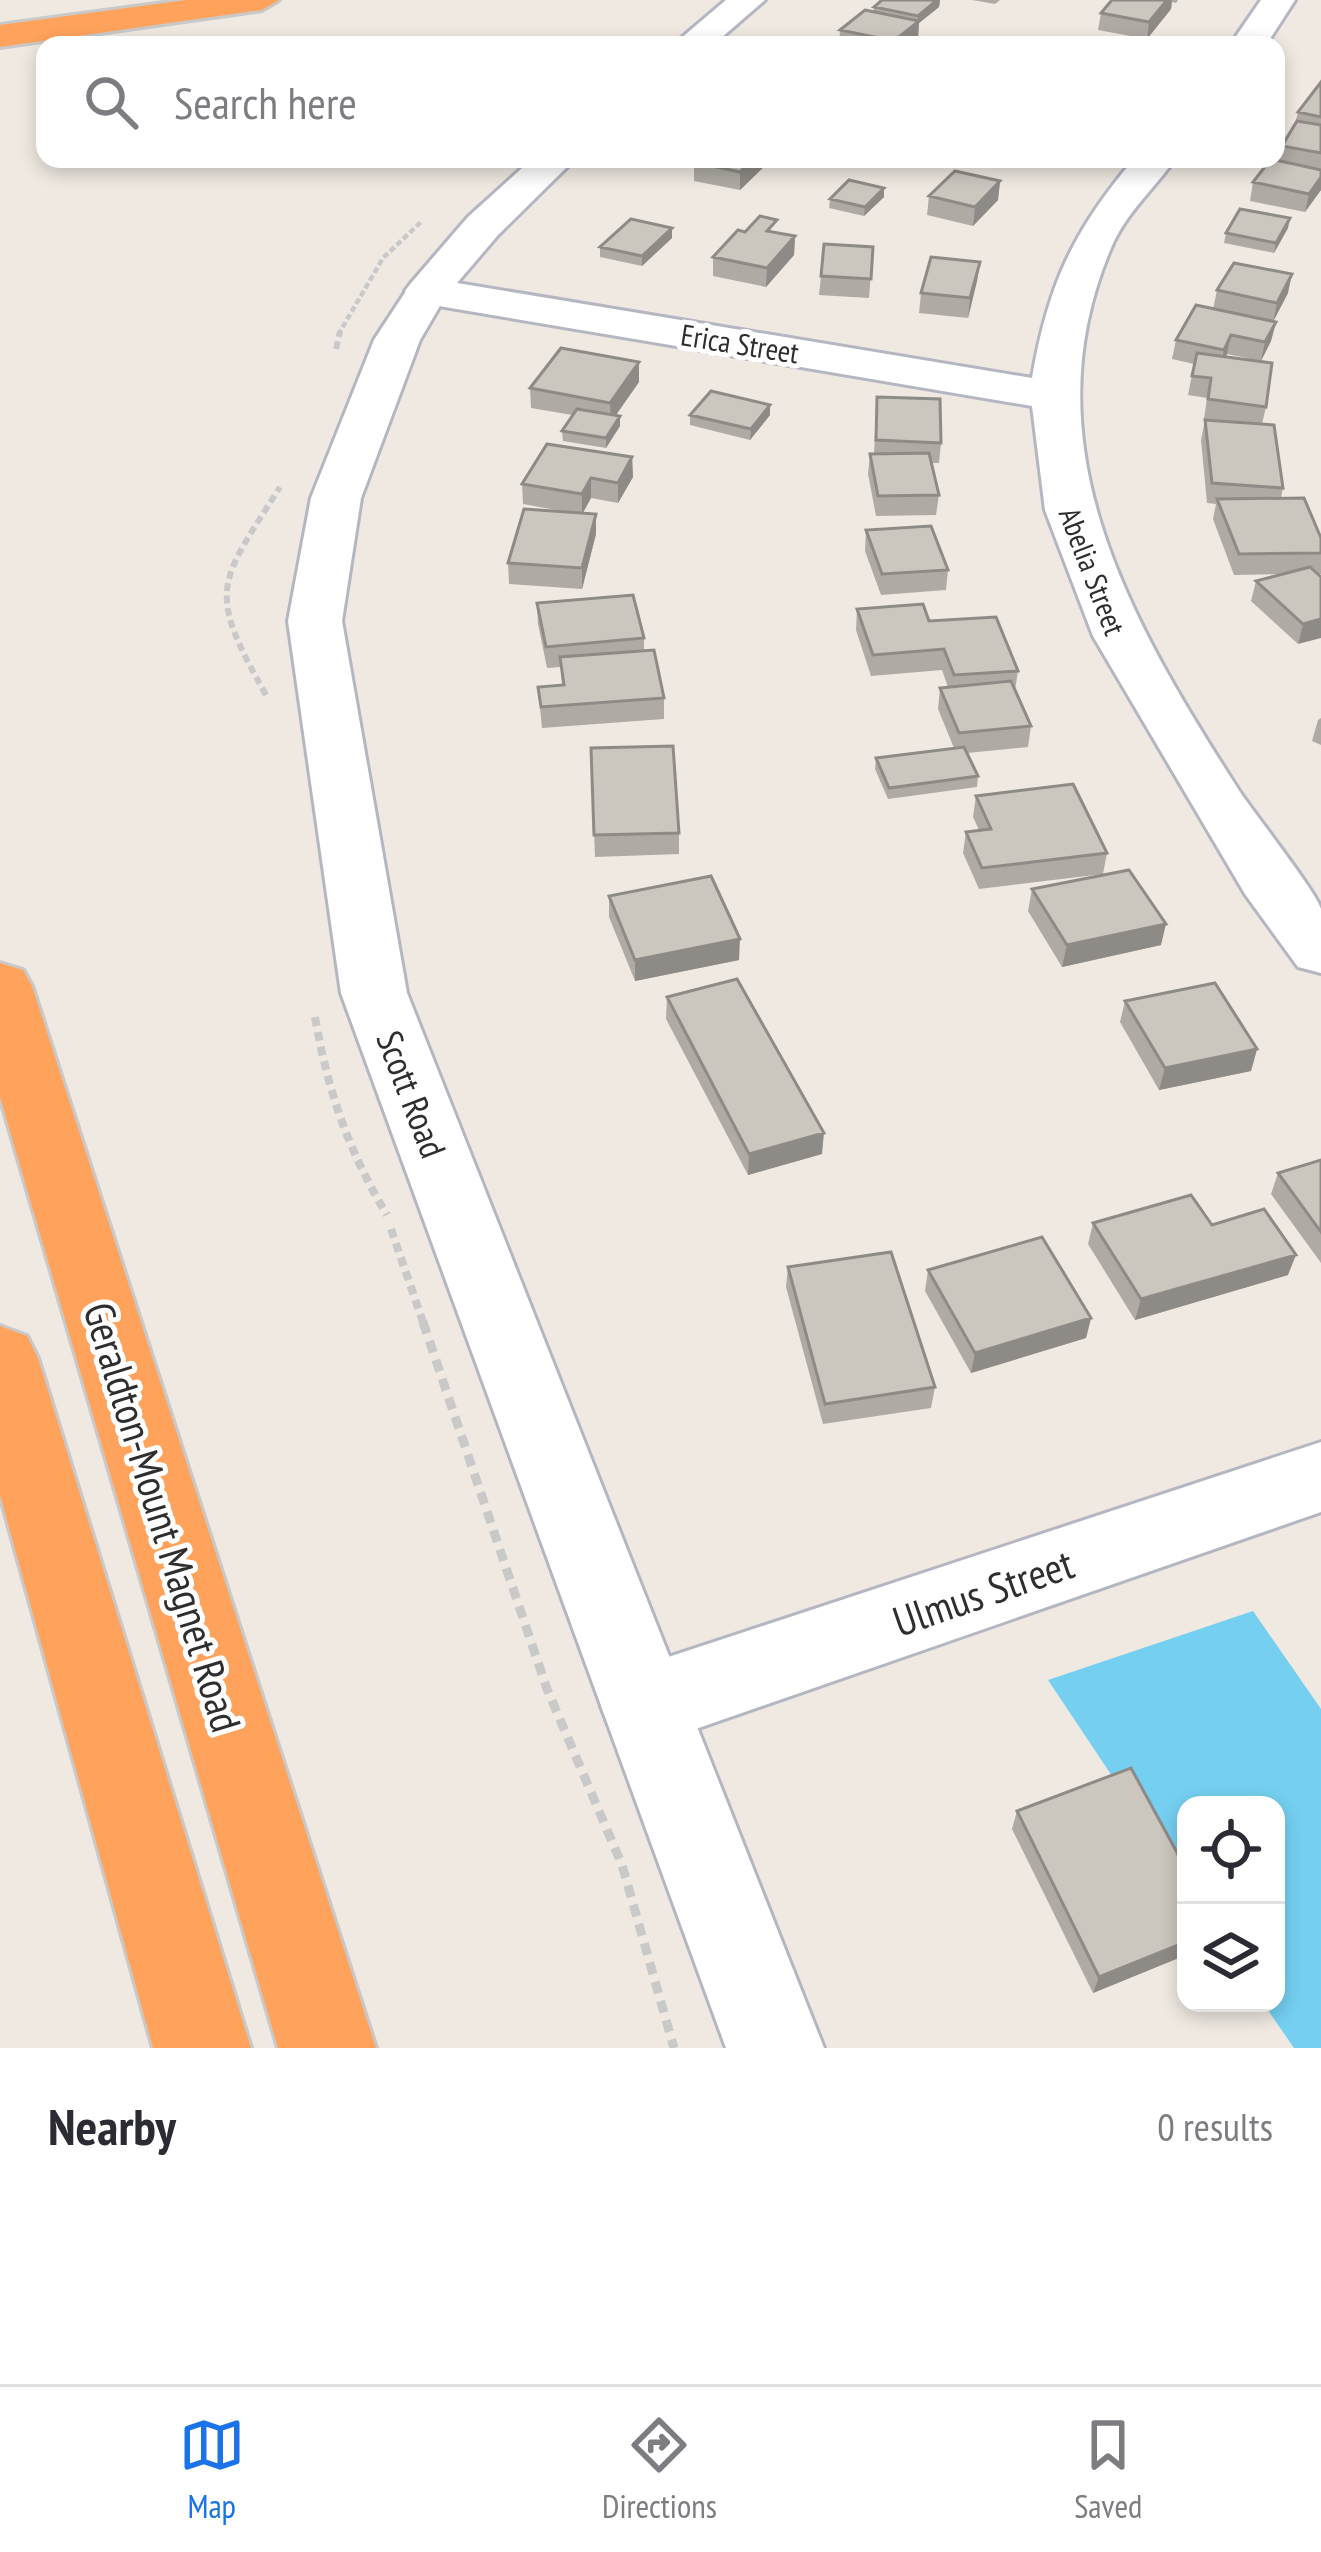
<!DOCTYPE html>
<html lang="en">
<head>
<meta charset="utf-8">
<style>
  body { margin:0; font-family:"PT Sans Narrow",sans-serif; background:#f2f2f3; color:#2b2b33 }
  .controls { position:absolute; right:36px; bottom:36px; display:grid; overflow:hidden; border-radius:24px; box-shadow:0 6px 18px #0003 }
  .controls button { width:108px; height:108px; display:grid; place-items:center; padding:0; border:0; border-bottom:3px solid #e1e1e2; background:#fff; color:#2b2b33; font:60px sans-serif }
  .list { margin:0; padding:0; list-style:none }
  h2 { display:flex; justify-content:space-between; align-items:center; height:156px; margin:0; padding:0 48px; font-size:51px }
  h2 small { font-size:39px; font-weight:400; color:#7c7c81 }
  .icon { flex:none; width:66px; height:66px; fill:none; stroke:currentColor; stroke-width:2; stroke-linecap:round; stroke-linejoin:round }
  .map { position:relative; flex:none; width:1321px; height:2048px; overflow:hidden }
  .search { position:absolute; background:#fff; box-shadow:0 6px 18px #0003; left:36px; right:36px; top:36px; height:132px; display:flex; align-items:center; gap:30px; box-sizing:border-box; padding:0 42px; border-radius:24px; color:#7c7c81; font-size:45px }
  .sheet { height:336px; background:#fff }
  nav { display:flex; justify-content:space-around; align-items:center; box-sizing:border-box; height:168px; border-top:3px solid #e1e1e2; background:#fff; font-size:33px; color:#7c7c81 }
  nav a { display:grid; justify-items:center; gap:6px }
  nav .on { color:#1a73e8 }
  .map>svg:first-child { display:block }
</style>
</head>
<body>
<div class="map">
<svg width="1321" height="2048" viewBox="0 0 1321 2048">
  <rect width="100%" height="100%" fill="#efe9e1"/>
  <path fill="#75cff0" d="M1253,1611l68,98v339h-27l-31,-45h13v-198h-90v82l-138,-207z"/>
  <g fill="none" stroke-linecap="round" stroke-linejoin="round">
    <defs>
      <path id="street" d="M1261,0h34l-29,45h-36z
        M1134,159h41c-21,30 -50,55 -64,89 -85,198 22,377 127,541 15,23 79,104 83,120 0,19 0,45 0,64l-23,-6 -53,-73 -152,-258 -48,-126 -13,-104 -605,-102 -15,-4 -7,-9 7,-9 15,-4 605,100c16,-93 41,-147 102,-219z
        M1321,1442v70l-677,235 -31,-12 -12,-29 12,-29 31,-12z"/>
      <path id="secondary" d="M726,0h39l-52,45h-40z
        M532,159h43l-77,76 -53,62 -25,43 -59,158 -19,123 65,372 417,1055h-98l-385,-1055 -53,-372 23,-123 63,-158 38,-58 56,-65z"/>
      <path id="highway" d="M186,0h93l-17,10 -262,37v-22z
        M0,963l23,7 9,16 344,1062h-98l-278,-951z
        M0,1326l27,10 11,22 213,690h-98l-153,-553z"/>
    </defs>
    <use href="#street" stroke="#b4b7c1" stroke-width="6"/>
    <use href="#secondary" stroke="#b4b7c1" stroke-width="6"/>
    <use href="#highway" stroke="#c9c9c9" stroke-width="6"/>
    <path stroke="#c9c9c9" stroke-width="4.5" stroke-dasharray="6 3" stroke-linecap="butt" d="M338,335l45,-77 39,-37"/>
    <path stroke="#c9c9c9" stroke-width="6" stroke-dasharray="8 4.5" stroke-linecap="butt" d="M336,349l4,-17
      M266,695c-60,-106 -48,-110 14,-208"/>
    <path stroke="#c9c9c9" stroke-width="8" stroke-dasharray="9 6" stroke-linecap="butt" d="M315,1017c13,75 33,133 72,198
      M391,1229l33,96"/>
    <path stroke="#c9c9c9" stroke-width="9" stroke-dasharray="12 8" stroke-linecap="butt" d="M423,1322l124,367 75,176 52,183"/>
    <use href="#street" fill="#fff" fill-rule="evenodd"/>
    <use href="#secondary" fill="#fff" fill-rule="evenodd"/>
    <use href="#highway" fill="#ffa35c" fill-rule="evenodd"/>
  </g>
  <path fill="#afaba4" d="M882,0h58l-1,7 -20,16 -1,15 -8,7h-71l1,-15 33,-18 1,-5z
    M972,0h28l-5,4z
    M1112,0h66l-2,3 -4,-1 -1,7 -24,30 -49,-9 3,-17z
    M1321,82v108l-16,22 -55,-11 3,-19 26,-21 3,-15 13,-22 3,-12z
    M698,159h70v4l-28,27 -46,-9v-19z
    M1000,181l-2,19 -25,26 -46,-11 2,-19z
    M884,188v9l-20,19 -35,-8 1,-9z
    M1288,228l-14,25 -50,-10 2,-10z
    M745,232h32l18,4 -1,19 -28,32 -53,-11v-19z
    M672,238l-30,28 -42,-9v-10z
    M873,247l-4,51 -50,-3 2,-19z
    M980,262l-3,19 -9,37 -49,-5 2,-20z
    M1217,290l71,3 -15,28 3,1 -5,19 -10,20 -34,-7 -1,3 40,50 -4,17 21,64 -2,10 40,40v36h-3l-20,70 -47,-43 5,-20 25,-7 -47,1 -21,-56 3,-15 -9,-1 -6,-63 4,-20 21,2 -22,-3 3,-21 -19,-3 6,-31 -22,-5 4,-19 37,-31z
    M639,382l-23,33 4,11 -14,22 -43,-7 -1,-10 10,-16 -41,-7 -1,-20z
    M877,397l64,46 -2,20h-8l8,32 -3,20 -60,1 -8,-42 2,-20 4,-1z
    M770,405v10l-20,25 -60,-15v-10z
    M632,457l1,20 -15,26 -27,-5 -8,15 13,21 -14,55 -73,-5 -1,-21 59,-51 -44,-8 -1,-20z
    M866,530l82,40 -2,20 -65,5 -16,-44z
    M537,603l107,35v13l20,47v21l-122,9 -4,-41 24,-2 -1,-18 -14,1 -9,-44z
    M857,609l72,12 89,50 -3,19 16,36 -3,21 -61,6 11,23 -1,11 -89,12 -13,-30 1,-11 78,-10 -16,-39 2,-21 8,-1 -6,-17 -71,6 -15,-46z
    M1321,718v27l-9,-4 6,-21z
    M591,748l88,85v21l-84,3z
    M976,796l131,57 -4,21 -124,15 -16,-36 3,-21 13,-2 -6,-13z
    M1032,889l129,56 -99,22 -34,-56z
    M609,896l130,64 -104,21 -26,-64z
    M667,997l155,157 -74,21 -82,-156z
    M1125,1001l132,48 -6,22 -92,19 -39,-68z
    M1321,1160v103l-50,-69 7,-21z
    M1093,1223l119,2 76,50 -153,45 -47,-76z
    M788,1267l147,120 -4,21 -108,16 -37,-137z
    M928,1270l163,48 -5,20 -115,35 -46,-82z
    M1017,1811l169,58v86l-93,38 -81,-164z"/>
  <path fill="#8e8b86" d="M937,0h3l-1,7 -20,16 -1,15 -8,7h-16v-4l24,-18v-7z
    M1167,0h5l-1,9 -24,30 2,-17z
    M753,159h15v4l-28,27v-18z
    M1321,177v13l-16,22 4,-18z
    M1000,181l-2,19 -25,26 2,-19z
    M884,188v9l-20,19 1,-9z
    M1290,218l-2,10 -14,25 2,-10z
    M672,228v10l-30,28v-10z
    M795,236l-1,19 -28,32 1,-19z
    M980,262l-3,19 -9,37 2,-20z
    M1292,274l-4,19 -15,29 4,-19z
    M1276,322l-5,19 -10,20 4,-19z
    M1231,335l-4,19 -8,15 5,-19z
    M639,362v20l-28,40 -1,-19z
    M770,405v10l-20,25 1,-11z
    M620,416v10l-14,22v-10z
    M632,457l1,20 -15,26v-20z
    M591,478v20l-9,16v-20z
    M596,514v20l-14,55v-21z
    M1321,619v19l-23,6 5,-20z
    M1166,924l-5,21 -99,22 5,-22z
    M740,939l-1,21 -104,21v-21z
    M1257,1049l-6,22 -92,19 6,-22z
    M824,1133l-2,21 -74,21 1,-21z
    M1296,1255l-8,20 -153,45 6,-21z
    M1091,1318l-5,20 -115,35 4,-20z
    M1186,1942v13l-93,38 6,-16z"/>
  <path fill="#cbc7bf" stroke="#8e8b86" stroke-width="3" d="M882,0h55l-19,16 -44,-9z
    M1112,0h55l-18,22 -48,-9z
    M865,10l54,11 -25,20 -54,-11z
    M1088,38l41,7h-47z
    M1321,82v35l-23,-5z
    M1297,121l24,4v28l-39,-7z
    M698,159h55l-13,13 -46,-10z
    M1271,159l50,11v7l-12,17 -56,-12z
    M955,171l45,10 -25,26 -46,-11z
    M849,180l35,8 -19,19 -35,-8z
    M1240,209l50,9 -14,25 -50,-10z
    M760,216l17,4 -10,11 28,5 -28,32 -54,-11 25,-27 7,2z
    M631,219l41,9 -30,28 -42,-9z
    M824,244l49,3 -2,32 -50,-3z
    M931,257l49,5 -10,36 -49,-5z
    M1234,263l58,11 -15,29 -60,-13z
    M1196,305l80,17 -11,20 -34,-7 -7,15 -48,-10z
    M561,348l78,14 -29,41 -80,-15z
    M1197,353l75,10 -6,44 -58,-8 3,-21 -19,-2z
    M711,391l59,14 -19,24 -61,-14z
    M877,397l63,2 1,44 -65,-3z
    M577,409l43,7 -14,22 -44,-7z
    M1205,420l69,5 9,63 -71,-5z
    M547,444l85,13 -14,26 -27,-5 -9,16 -60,-10z
    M929,453l10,42 -61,1 -8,-42z
    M1304,498l17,40v15l-82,1 -22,-55z
    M524,509l72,5 -14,54 -74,-5z
    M931,526l17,44 -66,4 -16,-44z
    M1310,567l11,10v42l-18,5 -47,-43z
    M633,595l11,43 -98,9 -9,-44z
    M923,604l6,17 67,-4 22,54 -64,4 -10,-26 -71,6 -16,-46z
    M654,650l10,48 -123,9 -3,-20 26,-2 -4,-28z
    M1011,681l20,45 -72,7 -19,-45z
    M673,746l6,87 -85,2 -3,-87z
    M964,747l14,29 -89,12 -13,-30z
    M1073,784l34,69 -125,15 -16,-36 25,-3 -15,-33z
    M1129,870l37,54 -99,21 -35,-56z
    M711,876l29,63 -105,21 -26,-64z
    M737,979l87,154 -75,21 -82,-157z
    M1215,983l42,66 -92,19 -40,-67z
    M1321,1160v72l-43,-59z
    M1191,1195l21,30 52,-16 32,46 -155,44 -48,-76z
    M1042,1237l49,81 -116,35 -47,-83z
    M891,1252l44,135 -110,17 -37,-137z
    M1131,1768l55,101v73l-87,35 -82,-166z"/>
  <g text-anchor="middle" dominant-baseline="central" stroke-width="10" stroke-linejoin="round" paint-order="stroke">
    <g font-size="30" fill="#2e2e2e" stroke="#fff">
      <text transform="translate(740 343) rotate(9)">Erica Street</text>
      <text transform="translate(1093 571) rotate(69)">Abelia Street</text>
    </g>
    <g font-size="36" fill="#2e2e2e" stroke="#fff">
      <text transform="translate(412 1094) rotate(69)">Scott Road</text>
    </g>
    <g font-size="42" fill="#2e2e2e" stroke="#fff">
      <text transform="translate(163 1517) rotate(73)">Geraldton-Mount Magnet Road</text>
      <text transform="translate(983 1592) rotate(-19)">Ulmus Street</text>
    </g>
  </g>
</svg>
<div class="controls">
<button><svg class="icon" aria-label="locate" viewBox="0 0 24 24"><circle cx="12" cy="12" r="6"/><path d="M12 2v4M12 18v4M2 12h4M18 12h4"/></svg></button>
<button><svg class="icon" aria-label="layers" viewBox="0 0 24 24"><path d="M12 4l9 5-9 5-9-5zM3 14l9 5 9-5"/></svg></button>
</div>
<div class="search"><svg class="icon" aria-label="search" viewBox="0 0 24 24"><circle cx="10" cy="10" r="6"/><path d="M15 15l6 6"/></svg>Search here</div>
</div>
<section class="sheet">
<h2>Nearby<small>0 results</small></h2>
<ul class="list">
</ul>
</section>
<nav>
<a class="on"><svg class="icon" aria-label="map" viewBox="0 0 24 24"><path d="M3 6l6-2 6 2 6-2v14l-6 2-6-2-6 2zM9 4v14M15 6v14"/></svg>Map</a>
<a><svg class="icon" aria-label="directions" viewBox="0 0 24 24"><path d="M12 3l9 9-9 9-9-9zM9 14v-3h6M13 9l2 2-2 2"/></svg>Directions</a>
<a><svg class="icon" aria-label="saved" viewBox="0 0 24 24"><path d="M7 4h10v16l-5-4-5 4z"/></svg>Saved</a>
</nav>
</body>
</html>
